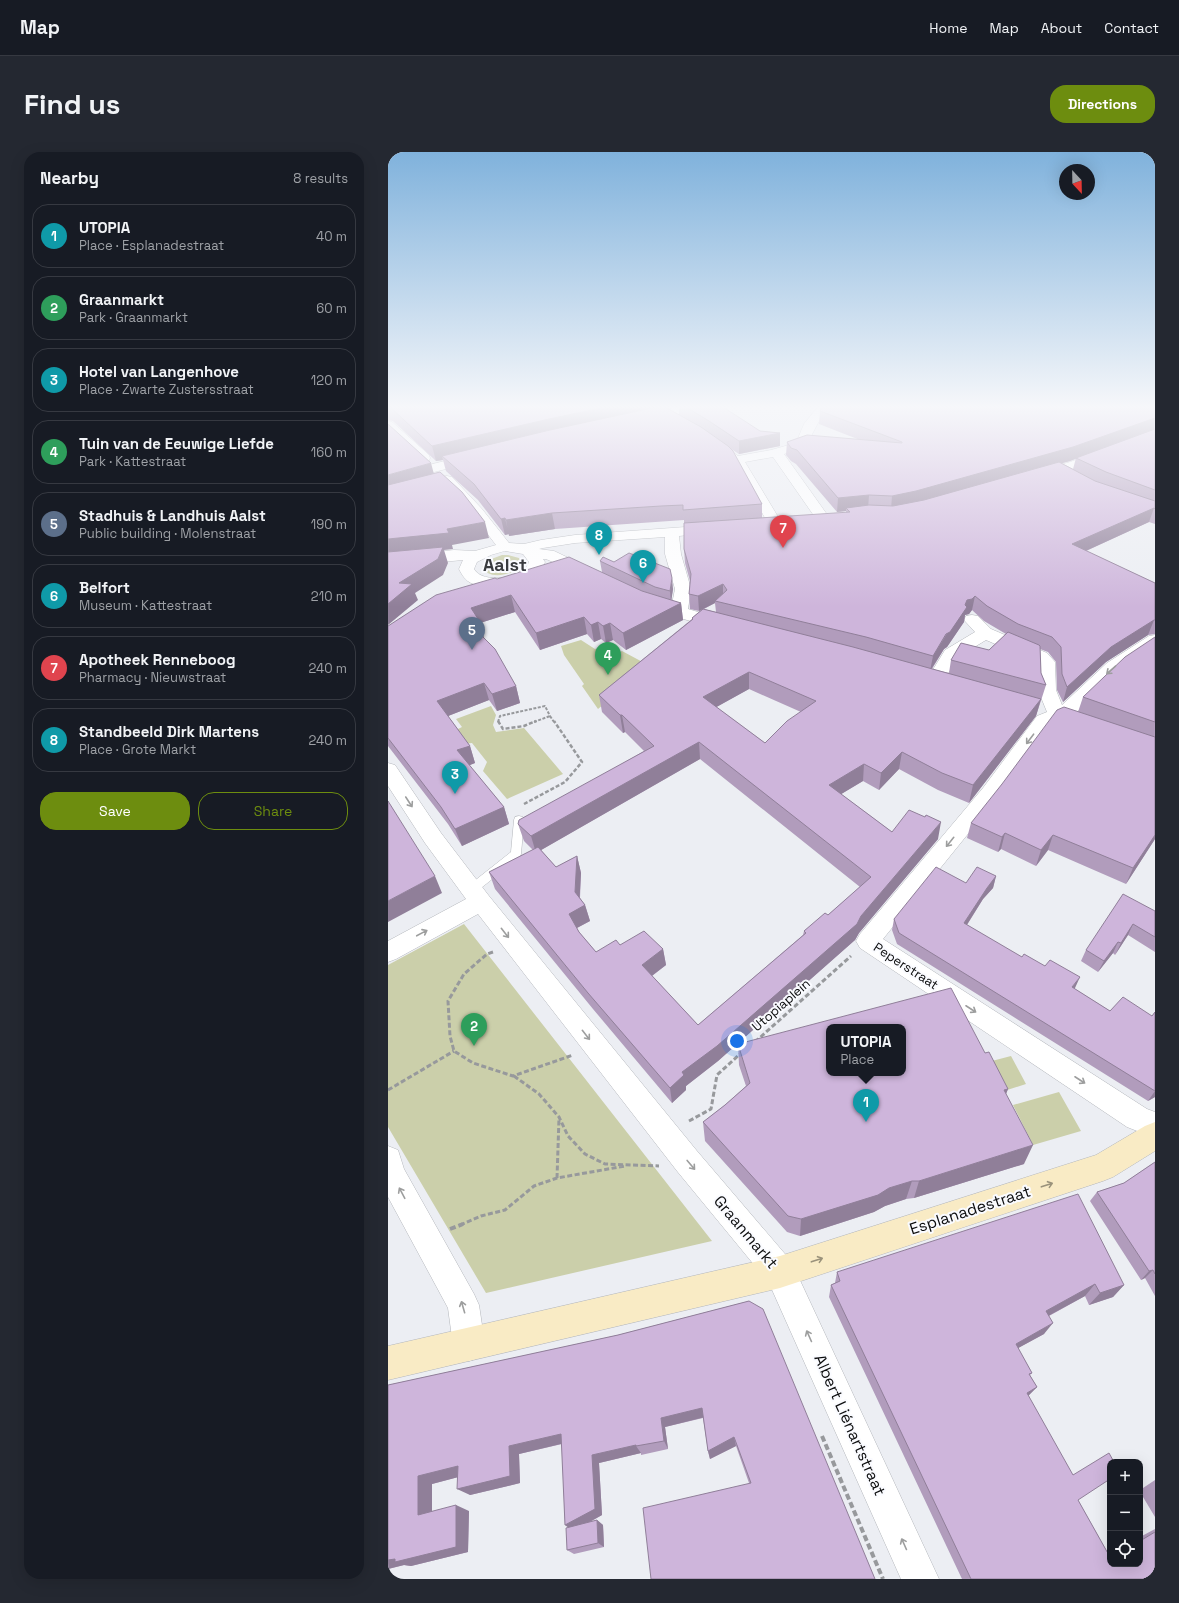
<!DOCTYPE html>
<html lang="en">
<head>
<meta charset="utf-8">
<style>
  body { margin:0; font-family:"Space Grotesk",sans-serif; background:#242831; color:#f1f3f6 }
  .controls { position:absolute; right:12px; bottom:12px; display:grid; overflow:hidden; border-radius:8px; box-shadow:0 4px 16px #0002 }
  .controls button { width:36px; height:36px; display:grid; place-items:center; padding:0; border:0; border-bottom:1px solid #363941; background:#171b24; color:#f1f3f6; font:20px sans-serif }
  .compass { position:absolute; left:671px; top:12px; width:36px; height:36px; border-radius:50%; background:#171b24; box-shadow:0 4px 16px #0002; rotate:158deg }
  .you { position:absolute; left:349px; top:889px; width:14px; height:14px; margin:-10px; border:3px solid #fff; border-radius:50%; background:#1a73e8; box-shadow:0 0 0 6px #1a73e833 }
  .badge { display:grid; place-items:center; width:26px; height:26px; border-radius:50%; background:#6d8d0f; color:#fff; font-size:13px; font-weight:700 }
  .pin { position:absolute; translate:-50% -33px; filter:drop-shadow(0 1px 2px #0008) }
  .pin::after { content:''; position:absolute; top:21px; width:14px; height:12px; background:inherit; clip-path:polygon(0 0,100% 0,50% 100%) }
  .popup { position:absolute; left:438px; top:872px; width:80px; height:52px; box-sizing:border-box; display:grid; place-content:center; border-radius:8px; background:#171b24; filter:drop-shadow(0 1px 3px #0005); font-size:13px; white-space:nowrap; color:#9ea1a6 }
  .popup b { font-size:15px; color:#f1f3f6 }
  .popup::after { content:''; position:absolute; left:50%; top:100%; margin-left:-8px; border:8px solid transparent; border-top-color:#171b24 }
  .list { margin:0; padding:0; list-style:none }
  h2 { display:flex; justify-content:space-between; align-items:center; height:52px; margin:0; padding:0 16px; font-size:17px }
  h2 small { font-size:13px; font-weight:400; color:#9ea1a6 }
  .list li { display:grid; grid-template-columns:26px 1fr auto; gap:12px; align-items:center; box-sizing:border-box; height:64px; margin:0 8px 8px; padding:0 8px; border:1px solid #363941; border-radius:16px }
  .list b { display:block; font-size:15px; white-space:nowrap }
  .list p { margin:0; font-size:13px; white-space:nowrap; color:#9ea1a6 }
  .list em { font-size:13px; font-style:normal; color:#9ea1a6 }
  .actions { display:flex; gap:8px; padding:12px 16px }
  .actions a { flex:1; padding:9px 0; border:1px solid #6d8d0f; border-radius:16px; text-align:center; font-size:14px; color:#6d8d0f }
  .actions .main { background:#6d8d0f; color:#fff }
  .icon { flex:none; width:22px; height:22px; fill:none; stroke:currentColor; stroke-width:2; stroke-linecap:round; stroke-linejoin:round }
  .map { position:relative; flex:none; width:767px; height:1427px; overflow:hidden; border-radius:16px }
  header { display:flex; align-items:center; gap:24px; box-sizing:border-box; height:56px; padding:0 20px; background:#171b24; border-bottom:1px solid #363941 }
  header strong { font-size:19px }
  nav { display:flex; gap:22px; margin-inline-start:auto; font-size:14px }
  .intro { display:flex; align-items:center; justify-content:space-between; box-sizing:border-box; height:96px; padding:0 24px }
  h1 { margin:0; font-size:28px }
  .button { padding:10px 18px; border-radius:16px; background:#6d8d0f; color:#fff; font-size:14px; font-weight:700 }
  main { display:flex; gap:24px; padding:0 24px }
  aside { flex:1; background:#171b24; border-radius:16px; box-shadow:0 4px 16px #0002 }
  .map>svg:first-child { display:block }
</style>
</head>
<body>
<header>
<strong>Map</strong>
<nav><a>Home</a><a>Map</a><a>About</a><a>Contact</a></nav>
</header>
<div class="intro"><h1>Find us</h1><a class="button">Directions</a></div>
<main>
<aside>
<h2>Nearby<small>8 results</small></h2>
<ul class="list">
<li><span class="badge" style="background:#0f9aa8">1</span><div><b>UTOPIA</b><p>Place · Esplanadestraat</p></div><em>40 m</em></li>
<li><span class="badge" style="background:#2e9e5b">2</span><div><b>Graanmarkt</b><p>Park · Graanmarkt</p></div><em>60 m</em></li>
<li><span class="badge" style="background:#0f9aa8">3</span><div><b>Hotel van Langenhove</b><p>Place · Zwarte Zustersstraat</p></div><em>120 m</em></li>
<li><span class="badge" style="background:#2e9e5b">4</span><div><b>Tuin van de Eeuwige Liefde</b><p>Park · Kattestraat</p></div><em>160 m</em></li>
<li><span class="badge" style="background:#5c6f8a">5</span><div><b>Stadhuis &amp; Landhuis Aalst</b><p>Public building · Molenstraat</p></div><em>190 m</em></li>
<li><span class="badge" style="background:#0f9aa8">6</span><div><b>Belfort</b><p>Museum · Kattestraat</p></div><em>210 m</em></li>
<li><span class="badge" style="background:#e0444e">7</span><div><b>Apotheek Renneboog</b><p>Pharmacy · Nieuwstraat</p></div><em>240 m</em></li>
<li><span class="badge" style="background:#0f9aa8">8</span><div><b>Standbeeld Dirk Martens</b><p>Place · Grote Markt</p></div><em>240 m</em></li>
</ul>
<div class="actions"><a class="main">Save</a><a>Share</a></div>
</aside>
<div class="map">
<svg width="767" height="1427" viewBox="0 0 767 1427">
  <rect width="100%" height="100%" fill="#eceef3"/>
  <path fill="#cbcfaa" d="M114,403h6l11,3 3,6c-7,11 -34,17 -40,3l4,-6z
    M193,488l14,9 9,-2 8,8 10,-4 28,15 -52,43 -16,-23 2,-2 -20,-29 -3,-9z
    M103,554l5,9 -3,10 3,7 28,-4 39,46 -56,25 -24,-28 4,-9 -15,-19 -11,1 -9,-12 10,-5 -6,-8z
    M76,772l248,317 -226,52 -98,-166v-162z
    M623,904l15,28 -22,7 -16,-29z
    M671,940l22,39 -48,14 -20,-40z"/>
  <g fill="none" stroke-linecap="round" stroke-linejoin="round">
    <defs>
      <path id="lane" d="M131,664l4,1 1,3 -3,34 -1,3 -44,35 -4,1 -4,-1 -2,-3 2,-3 43,-34 3,-32 1,-3z"/>
      <path id="street" d="M289,255h20l-2,2 -20,7 12,5 2,3 -2,3h-8l-18,-9 -2,-3 2,-3z
        M430,255h14l-13,14 -14,27 -21,6 47,66 -2,3 -5,1 -5,-1 -46,-66 -28,5 38,63 -2,3 -5,1 -5,-1 -37,-63 -25,-20 2,-3c10,-2 19,8 27,14l33,-6 25,-7 8,-19z
        M0,269l4,1 37,33 1,3 -1,3h-10l-31,-29z
        M767,279v8l-75,29 -39,11 -5,-1 -2,-3 2,-3 34,-10z
        M85,302l5,1 1,3 -1,3 -44,11 -5,-1 -2,-3 2,-3z
        M59,324l5,1 30,32 27,34 15,1 17,-4 34,-5 138,-10 5,1 2,3 -2,3 -39,4 2,18 10,35 -3,20 40,12 2,4 -2,4 -6,1 -49,-14 -25,-9 -2,-3 2,-3 6,-2 18,5 3,-15 -10,-35v-17l-90,6 -32,5 -4,1 15,2 38,18 3,3 -3,3 -5,2 -5,-2 -36,-16h-3l2,3c-9,25 -52,31 -74,21 -6,-3 -9,-8 -12,-14l4,-9 -75,7v-10l66,-7 21,1 21,-6 -23,-30 -31,-32 -2,-3 2,-3zM117,399l18,3 6,8c-5,16 -46,23 -55,7l3,-7 14,-7z
        M584,463l6,1 13,13 56,24 8,9 1,28 6,15 45,-42 42,-27 6,-1v12l-36,24 -43,42 -25,11 -54,74 -114,141 264,170 8,3v26l-28,-11 -267,-179 -4,-7 4,-7 123,-146 54,-72 10,-4 -9,-22 -1,-27 -2,-2 -49,-21 -28,17 -17,28 -6,1 -6,-1 -3,-4 19,-31 30,-18 -11,-12 2,-4z
        M0,611l7,2 46,68 48,63 208,255 94,110 148,318h-38l-132,-296 -92,-112 -199,-257 -82,45 -8,3v-21l78,-42 -41,-56 -37,-57z
        M0,994l10,4 6,19 70,125 5,11 6,40 -4,12 -12,4 -12,-4 -4,-12 -5,-37 -60,-111z"/>
      <path id="secondary" d="M767,970v29l-42,26 -10,4 -323,107 -392,92v-34l392,-90 316,-101 49,-29z"/>
    </defs>
    <use href="#lane" stroke="#b4b7bc" stroke-width="1"/>
    <use href="#street" stroke="#b4b7bc" stroke-width="1"/>
    <use href="#secondary" stroke="#b4b7bc" stroke-width="1"/>
    <path stroke="#97999c" stroke-width="2" stroke-dasharray="3 1.5" stroke-linecap="butt" d="M162,564l4,6
      M110,570l2,-6 45,-10 5,10
      M146,570l16,-6"/>
    <path stroke="#97999c" stroke-width="2.5" stroke-dasharray="4 2" stroke-linecap="butt" d="M110,569l5,8 21,-3 12,-5
      M136,652l41,-22 17,-20 -28,-41"/>
    <path stroke="#97999c" stroke-width="3" stroke-dasharray="5 2.5" stroke-linecap="butt" d="M105,800l-6,2 -23,20 -16,27 2,35 4,15 19,12 40,13 60,-21
      M367,890l96,-86
      M126,924l25,18 20,23 9,19 17,18 20,10 54,2
      M0,938l66,-39
      M301,969l22,-12 6,-34 23,-21
      M169,1026l2,-60
      M72,1073l21,-9 24,-6 29,-24 23,-8 68,-12"/>
    <path stroke="#97999c" stroke-width="4" stroke-dasharray="6 3" stroke-linecap="butt" d="M62,1077l13,-5
      M434,1284l61,143"/>
    <use href="#lane" fill="#fff" fill-rule="evenodd"/>
    <use href="#street" fill="#fff" fill-rule="evenodd"/>
    <use href="#secondary" fill="#f9ebc5" fill-rule="evenodd"/>
  </g>
  <path fill="#b19cbc" fill-rule="evenodd" d="M0,255h277l14,8v-8h44l57,39 -41,8 -11,-7 34,57v14l84,-5v-2l-9,1 -41,-48 -5,-3 -5,-6 1,-13 73,-2 -41,-16 1,-13 335,-4v117l-6,-2 -63,29 69,32v51l-7,1 -42,27 -43,40 -6,-12 -1,-28 -8,-10 -8,-3 1,24 5,12 -10,31 -67,87 -31,-13 -39,-21 -20,21 -16,-9 -22,13 51,38 46,7 -79,94 -4,7 -137,121 -32,25v4l-14,13 -79,-94 -98,-120 -6,-17 44,-22 -9,-9 -6,-17 126,-73 -19,-19 -2,1 -21,-21 -3,-17 93,-76v-1l9,-8 -2,1 -9,-2 -1,-15 1,-13 -5,-18 -1,-14v-29l-129,9 -46,7v-2l-4,1 -27,-35 -32,-29 -3,-11 -7,1 -43,-40 -5,-1zM688,306l-3,11 -12,-6 9,-2zM327,451l1,9 -12,-3zM584,458l12,11 22,13 -17,16 -38,10 -2,13 -17,-4 12,-20 3,-2 17,-25 1,-7 4,-1zM361,537l52,23 -36,31 -49,-36zM312,607l160,128 -32,28 -24,16 -1,4 -105,90 -46,-49 14,-11 -3,-16 -43,-4 -24,7 -17,-20 -2,-4 13,-7 -5,-16 -5,-7 1,-25 -4,-17 -21,11 -15,-17z
    M212,409l73,28 -2,11 10,3 2,17 -57,30 -13,-10 -7,3 -5,-4 -7,3 -7,-8 -47,16 -25,-38 -35,11 4,15 32,48 4,17 -23,8 -8,-11 -41,16 22,30 5,17 -6,2 35,42 5,17 -47,22 -14,-22 -60,-78v-120l109,-47 105,-7z
    M767,485v202l-29,45 -78,-34 -12,16 -35,-17 -3,3 -31,-14 4,-15 107,-111 5,-15z
    M608,724l-3,12 -10,11 -16,26 108,64 35,22 42,5 3,-4v85l-7,4 -251,-157 -5,-14 2,-11 72,-36z
    M767,759v41l-27,-17 -13,20 -2,-2 -15,19 -17,-11 5,-11z
    M350,892l247,9 23,36 -2,5 18,70 -110,34 -8,1 -21,7 -11,6 -74,24 -13,-4 -82,-91 -2,-19 22,-17 21,-19 -7,-21z
    M767,1010v134l-10,-18 -4,2 -51,-79 7,-9 27,-9z
    M449,1120l287,13 -11,12 -24,8 -4,-9 -36,20 -5,18 -26,14 14,25 -2,2 7,12 -9,9 50,104 31,55 1,-1v10h30v-27l15,-8v50h-193l-133,-282 2,-12 4,-2z
    M361,1149l126,278 -126,-96 -13,-37 -26,13 -2,-8 -5,-33 -38,9 3,22 -27,6v-2l-42,10 3,52 -12,7 7,-2 6,5 1,22 -30,7 -7,-4 1,-23 -3,-2 -3,-81 -43,10 1,29 -50,12 -12,-18 -26,7v27h37l-1,41 -57,14 -7,-1 -16,4v-184l230,-50z
    M767,1328v37l-15,-25v-2z"/>
  <path fill="#907f99" d="M218,255h55l-219,49 1,4 -7,1 -4,-15 117,-27z
    M767,266l-1,12 -84,31 -155,44 -24,4 1,-13z
    M392,281v13l-41,8v-13z
    M43,311l4,15 -47,13v-16z
    M481,343l-1,14 -22,-1v3l-9,1 1,-14z
    M766,356l-5,14 -81,37 4,-15z
    M164,361l3,16 -46,7 -3,-16z
    M117,366l4,16 -4,1 -4,-16z
    M97,370l4,16 -37,7 1,4 -9,1 4,13 -5,12 -28,18 3,7 -30,25v-86z
    M284,426l1,11 -2,14 -1,-12z
    M335,432v15l-8,2v2l-16,8 -1,-15z
    M123,443l4,17 -35,11 4,16 -13,-14v-17z
    M587,444l-3,14 -3,4 -4,1 -1,7 -17,25 -3,2 -14,22 3,-15 32,-51 2,-5z
    M293,451l2,17 -57,30 -3,-17z
    M196,465l3,17 -47,16 -4,-17z
    M766,468l-6,15 -42,27 -43,40 4,-15 44,-40z
    M210,470l3,17 -7,3 -3,-17z
    M222,471l3,17 -7,3 -3,-17z
    M361,520v17l-45,25 -1,-17z
    M96,531l5,17 -46,18 -6,-17z
    M128,534l4,17 -23,8 -5,-17z
    M653,547l-5,17 -67,87 4,-18z
    M232,563h2l3,17 -2,1z
    M311,590l1,17 -164,94 -5,-17z
    M82,594l5,17 -12,5 -6,-18z
    M514,600l-3,17 -20,21 2,-17z
    M476,612l-1,17 -35,21 1,-17z
    M116,655l5,17 -47,22 -7,-17z
    M553,670l-3,17 -79,94 -4,7 -137,121 -32,25v4l-14,13 -2,-15 12,-16 179,-156z
    M617,681l-4,16 -3,3 4,-15z
    M665,683l-5,15 -12,16 5,-16z
    M767,683v4l-29,45 7,-16z
    M189,704l4,17 -2,35 6,-3 5,16 -17,9 -4,-16 6,-22z
    M47,724l7,17 -54,29v-21z
    M608,724l-3,12 -10,11 -22,35 3,-11 23,-35z
    M745,772l-5,11 -13,20 6,-12z
    M730,790l-5,11 -15,19 6,-11z
    M275,797l3,16 -21,16 -3,-16z
    M692,825l-5,11 -8,10 5,-11z
    M620,937l-8,19 4,-18z
    M767,939v6l-7,4z
    M645,993l-9,19 -110,34 5,-17z
    M524,1029l-6,18 -21,7 -11,6 -74,24 1,-17 88,-31z
    M765,1118l-8,8 -4,2 8,-9z
    M707,1132l-10,12 -48,26 9,-11z
    M736,1133l-11,12 -24,8 11,-12z
    M665,1171l-9,11 -37,20 9,-10z
    M649,1235l-10,10v-4z
    M314,1256l3,9 -40,10 3,22 -4,-8 -3,-23z
    M173,1282l8,8 -50,12 1,29 -50,12 -13,-6 52,-43z
    M346,1285l2,9 -26,13 -2,-8z
    M248,1293v1l5,7 -42,10 3,52 -29,16 -8,-6 27,-70z
    M70,1314l12,8 -38,10v37l-14,-6v-39z
    M68,1353l13,6 -1,41 -57,14 -7,-1 -16,4v-9z
    M209,1368l6,5 1,22 -6,-4z"/>
  <path fill="#ceb5db" stroke="#907f99" fill-rule="evenodd" d="M2,255h216l-57,12 -117,27z
    M268,255h9l36,20 27,19 5,5 29,53 -79,6v-5l-22,1 -109,7 -46,7 -1,-2 -4,1 -27,-35 -32,-28 108,-26z
    M298,255h37l37,24 20,2 -41,8 -30,-20z
    M434,255h333v11l-82,29 -157,44 -24,5 -23,-1 -31,3 -41,-48 -6,-2 -4,-6 20,-7 95,8v-1l-82,-31z
    M0,272l43,39 -43,12z
    M767,277v61l-49,-18 -30,-14z
    M671,310l36,19 60,20v8l-1,-1 -82,36 83,39v37h-1l-43,27 -44,40 -5,-13 -1,-27 -9,-10 -34,-13 -31,-18 -12,-10 -3,3 -5,1 -2,5 2,2 -17,25 -4,2 -13,22 -67,-19 -151,-36 12,-11 -4,-6 -25,12 -9,-2 2,-20 -7,-25v-26l166,-11 -4,-4 23,-3 24,1 31,-6z
    M52,320l22,20 23,30 -38,7 2,4 -61,6v-54z
    M55,395l-5,12 -39,24 13,1 -24,20v-52z
    M241,401l41,16 2,9 -2,13 -15,-4 -55,-26 3,-4 11,5z
    M181,405l73,34 39,12 -58,30 -13,-10 -7,3 -5,-4 -7,3 -7,-8 -48,16 -25,-38 -40,13 9,14 -9,3 24,24 21,37 -24,8 -8,-11 -47,18 33,45 -13,4 47,57 -49,22 -14,-22 -53,-69v-112l48,-31 59,-17 2,1z
    M315,457l150,38 188,52 -68,86 -31,-12 -40,-21 -21,21 -17,-9 -35,21 63,47 17,-22 16,7 1,-2 15,7 -80,94 -4,8 -140,122 -35,26 2,3 -14,13 -82,-95 -99,-121 49,-25 18,20 21,-11 -2,36 10,13 -16,9 10,18 17,20 20,-12 4,5 24,-14 19,18 -21,16 56,60 108,-92 -2,-2 21,-18 3,2 43,-38 -172,-135 -168,94 -13,-12 1,-4 135,-74 -32,-31h-2l-21,-20 94,-76 -1,-1zM361,520l67,29 -29,20 -22,22 -62,-46z
    M620,480l31,13 1,1 1,27 5,12 -95,-25 10,-17 28,7z
    M767,485v85l-72,-25 42,-40z
    M676,555l91,30v98l-22,33 -80,-33 -12,15 -36,-17 -3,4 -31,-14 31,-39 55,-74z
    M0,649l47,75 -47,25z
    M548,715l30,16 11,-16 19,9 -9,12 -23,35 58,34 2,-3 21,12 5,-6 30,17 -8,10 38,24 13,-14 29,19 3,-4v79l-256,-158 -5,-14z
    M735,742l32,17v26l-22,-13 -12,19 -3,-1 -14,19 -18,-11z
    M563,836l34,65 4,-1 19,37 -4,1 29,55 -114,36h-7l-23,7 -11,7 -77,24 -13,-3 -85,-94 22,-17 25,-22 -12,-39zM441,875h74v46h-74z
    M767,1010v112l-2,-4 -4,1 -52,-79 27,-9z
    M690,1042l46,91 -24,8 -5,-9 -49,27 7,12 -37,21 16,29 -3,1 8,13 -10,6 46,82 36,-22 5,9h-4v17l-32,21 32,57v7h30v-23l15,-9v47h-184l-140,-294 9,-4 -3,-9z
    M361,1149l14,8 112,270h-224l-8,-71 108,-25 -17,-46 -26,14 -6,-43 -41,10 3,23 -28,5v-1l-44,10 3,54 -30,16 -4,-91 -52,12 1,30 -53,13 1,-23 -40,10v39l38,-10v42l-61,15v-3l-7,1v-175l230,-50z
    M209,1368l1,23 -31,7 -1,-22z"/>
  <defs><path id="oneway-shaft" d="M-6 0H5M1.5-3L5.5 0L1.5 3" fill="none" stroke-width="1.6" stroke-linecap="round" stroke-linejoin="round"/></defs>
  <g stroke="#9d9e9e">
    <use href="#oneway-shaft" transform="translate(723 518) rotate(139)"/>
    <use href="#oneway-shaft" transform="translate(642 587) rotate(127)"/>
    <use href="#oneway-shaft" transform="translate(21 650) rotate(57)"/>
    <use href="#oneway-shaft" transform="translate(562 690) rotate(129)"/>
    <use href="#oneway-shaft" transform="translate(34 781) rotate(-28)"/>
    <use href="#oneway-shaft" transform="translate(117 781) rotate(52)"/>
    <use href="#oneway-shaft" transform="translate(583 857) rotate(33)"/>
    <use href="#oneway-shaft" transform="translate(198 883) rotate(52)"/>
    <use href="#oneway-shaft" transform="translate(692 928) rotate(33)"/>
    <use href="#oneway-shaft" transform="translate(303 1013) rotate(50)"/>
    <use href="#oneway-shaft" transform="translate(14 1041) rotate(-118)"/>
    <use href="#oneway-shaft" transform="translate(75 1155) rotate(-106)"/>
    <use href="#oneway-shaft" transform="translate(421 1184) rotate(-114)"/>
    <use href="#oneway-shaft" transform="translate(516 1392) rotate(-114)"/>
  </g>
  <g stroke="#9a927b">
    <use href="#oneway-shaft" transform="translate(659 1033) rotate(-18)"/>
    <use href="#oneway-shaft" transform="translate(429 1108) rotate(-18)"/>
  </g>
  <linearGradient id="sky" x2="0" y2="1"><stop stop-color="#80b2dc"/><stop offset="0.56" stop-color="#f6f7fa"/><stop offset="1" stop-color="#f6f7fa" stop-opacity="0"/></linearGradient>
  <rect width="767" height="455" fill="url(#sky)"/>
  <g text-anchor="middle" dominant-baseline="central" stroke-width="4" stroke-linejoin="round" paint-order="stroke">
    <g font-size="13" fill="#0b0c0d" stroke="#fafbff">
      <text transform="translate(518 814) rotate(33)">Peperstraat</text>
      <text transform="translate(393 853) rotate(-41)">Utopiaplein</text>
    </g>
    <g font-size="16" fill="#0b0c0d" stroke="#fafbff">
      <text transform="translate(582 1058) rotate(-18)">Esplanadestraat</text>
      <text transform="translate(358 1080) rotate(50)">Graanmarkt</text>
      <text transform="translate(462 1273) rotate(66)">Albert Liénartstraat</text>
    </g>
    <g font-size="18" font-weight="bold" fill="#393b3f" stroke="#fafbff">
      <text x="117" y="412">Aalst</text>
    </g>
  </g>
</svg>
<div class="controls">
<button>+</button>
<button>−</button>
<button><svg class="icon" aria-label="locate" viewBox="0 0 24 24"><circle cx="12" cy="12" r="6"/><path d="M12 2v4M12 18v4M2 12h4M18 12h4"/></svg></button>
</div>
<svg class="compass" viewBox="-18 -18 36 36"><path d="M0-13l5 13h-10z" fill="#e53935"/><path d="M0 13l5-13h-10z" fill="#9ea1a6"/></svg>
<div class="you"></div>
<div class="pin badge" style="left:478px;top:970px;background:#0f9aa8">1</div>
<div class="popup"><b>UTOPIA</b>Place</div>
<div class="pin badge" style="left:86px;top:894px;background:#2e9e5b">2</div>
<div class="pin badge" style="left:67px;top:642px;background:#0f9aa8">3</div>
<div class="pin badge" style="left:220px;top:523px;background:#2e9e5b">4</div>
<div class="pin badge" style="left:84px;top:498px;background:#5c6f8a">5</div>
<div class="pin badge" style="left:255px;top:431px;background:#0f9aa8">6</div>
<div class="pin badge" style="left:395px;top:396px;background:#e0444e">7</div>
<div class="pin badge" style="left:211px;top:403px;background:#0f9aa8">8</div>
</div>
</main>
</body>
</html>
